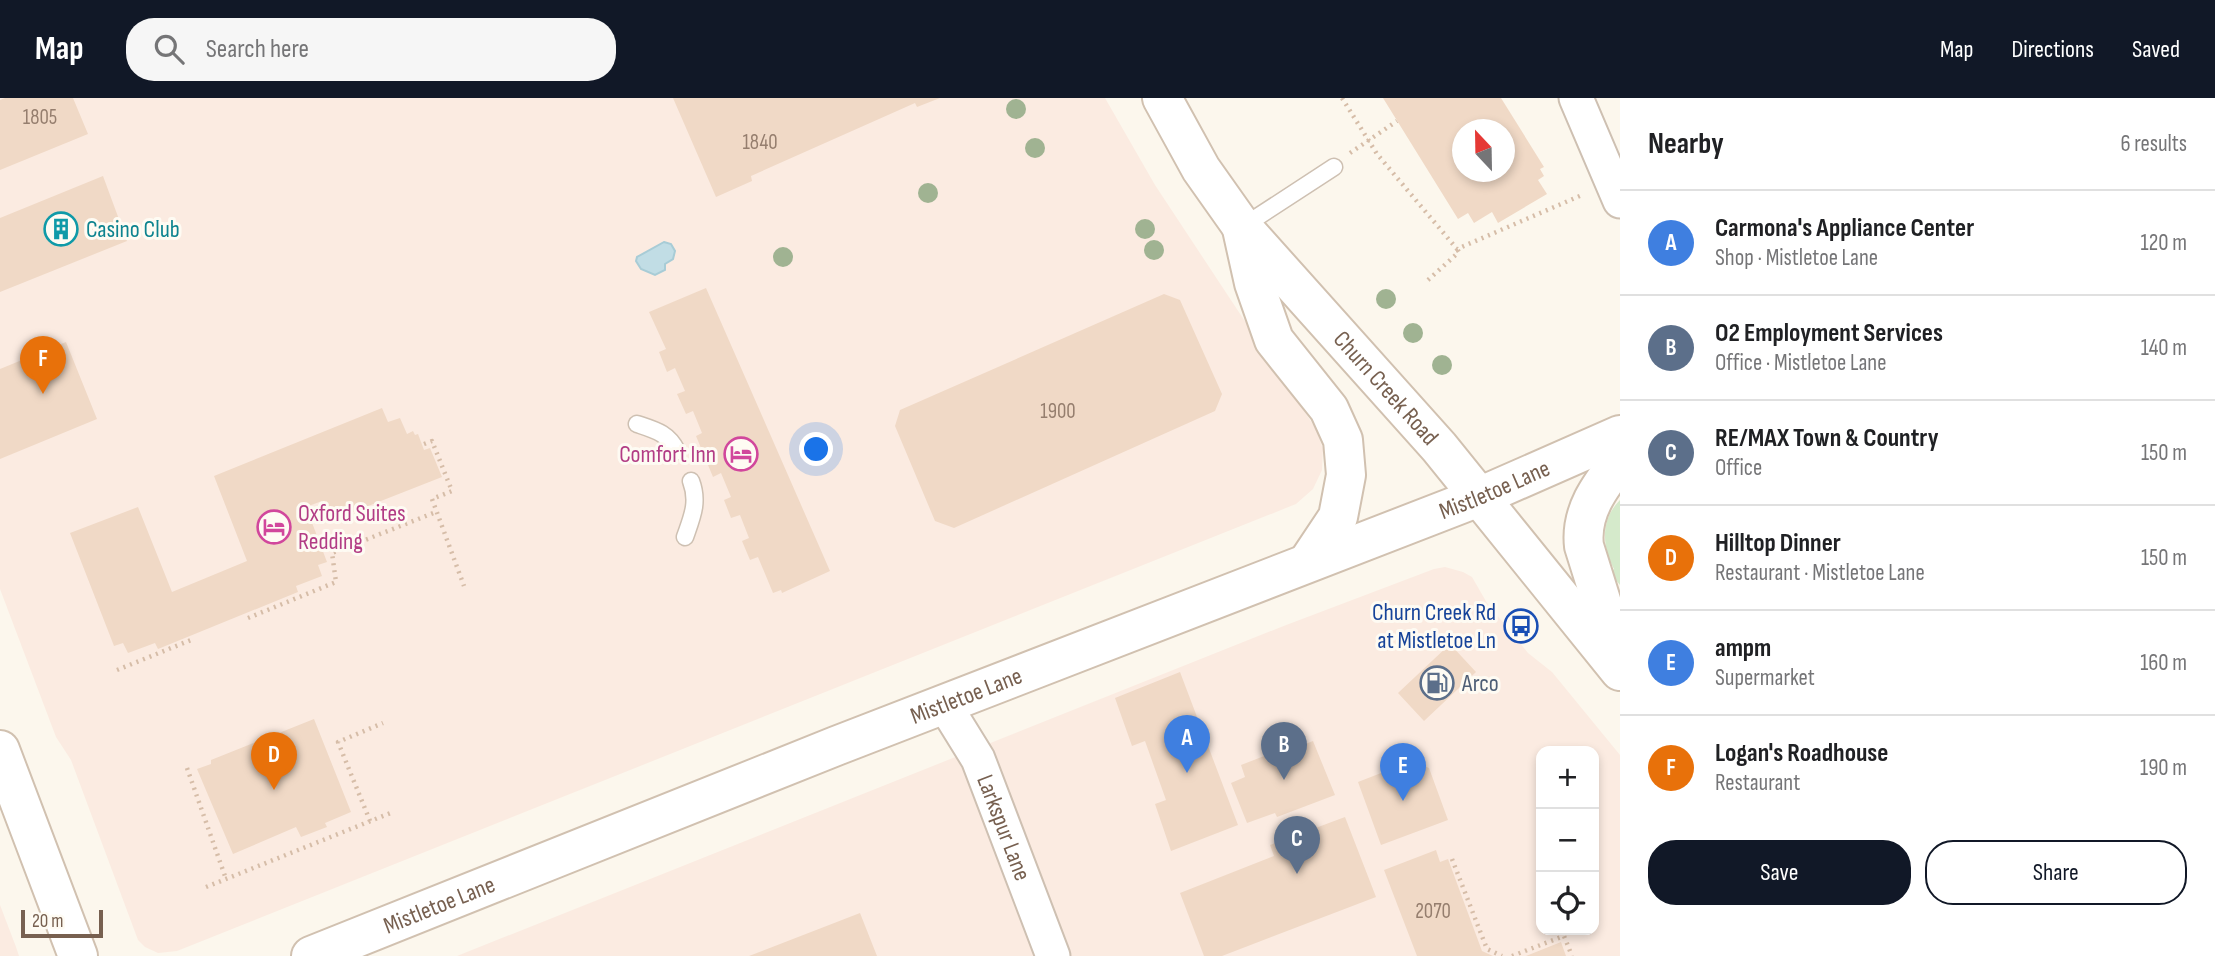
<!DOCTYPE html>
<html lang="en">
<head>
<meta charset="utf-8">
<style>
  body { margin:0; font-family:"Sofia Sans Condensed",sans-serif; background:#f6f6f6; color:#202124 }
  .controls { position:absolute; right:21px; bottom:21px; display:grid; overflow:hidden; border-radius:14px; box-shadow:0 4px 10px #0003 }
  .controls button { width:63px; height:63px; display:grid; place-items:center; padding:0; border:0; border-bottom:2px solid #e0e0e0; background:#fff; color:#202124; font:35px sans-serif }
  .compass { position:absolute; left:1452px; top:21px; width:63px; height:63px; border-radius:50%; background:#fff; box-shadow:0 4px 10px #0003; rotate:338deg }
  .scale { position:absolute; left:21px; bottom:18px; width:82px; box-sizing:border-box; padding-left:7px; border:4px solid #776050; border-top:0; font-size:19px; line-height:24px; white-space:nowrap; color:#776050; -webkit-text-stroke:5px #fefbf3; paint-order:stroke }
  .you { position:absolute; left:817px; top:352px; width:24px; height:24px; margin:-18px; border:5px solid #fff; border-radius:50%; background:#1a73e8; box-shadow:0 0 0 10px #1a73e833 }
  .badge { display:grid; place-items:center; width:46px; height:46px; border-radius:50%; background:#111827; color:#fff; font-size:23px; font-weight:700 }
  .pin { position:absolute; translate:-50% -58px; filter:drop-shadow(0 2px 4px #0008) }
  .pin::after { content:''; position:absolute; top:37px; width:24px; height:21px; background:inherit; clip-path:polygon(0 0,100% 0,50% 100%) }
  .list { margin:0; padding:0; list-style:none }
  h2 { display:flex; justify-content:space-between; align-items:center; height:91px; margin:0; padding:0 28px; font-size:30px }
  h2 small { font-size:23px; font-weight:400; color:#757577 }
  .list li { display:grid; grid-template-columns:46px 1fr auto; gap:21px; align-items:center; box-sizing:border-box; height:105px; padding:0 28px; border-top:2px solid #e0e0e0 }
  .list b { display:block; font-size:26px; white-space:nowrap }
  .list p { margin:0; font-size:23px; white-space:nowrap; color:#757577 }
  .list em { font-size:23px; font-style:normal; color:#757577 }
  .actions { display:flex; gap:14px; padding:21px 28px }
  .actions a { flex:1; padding:16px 0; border:2px solid #111827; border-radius:28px; text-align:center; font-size:24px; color:#111827 }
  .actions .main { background:#111827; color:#fff }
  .icon { flex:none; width:38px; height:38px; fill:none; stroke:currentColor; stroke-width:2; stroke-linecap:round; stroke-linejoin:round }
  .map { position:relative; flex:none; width:1620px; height:858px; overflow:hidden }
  header { display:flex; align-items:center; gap:42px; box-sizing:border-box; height:98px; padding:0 35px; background:#111827; color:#fff }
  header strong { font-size:33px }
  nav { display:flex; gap:38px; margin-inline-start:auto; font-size:24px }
  .search { width:490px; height:63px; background:#f6f6f6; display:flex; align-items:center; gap:18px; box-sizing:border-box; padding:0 24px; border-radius:28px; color:#757577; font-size:26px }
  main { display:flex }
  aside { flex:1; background:#fff }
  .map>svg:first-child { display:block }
</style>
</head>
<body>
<header>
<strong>Map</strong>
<div class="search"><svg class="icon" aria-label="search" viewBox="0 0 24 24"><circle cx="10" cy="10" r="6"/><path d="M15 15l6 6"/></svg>Search here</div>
<nav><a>Map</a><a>Directions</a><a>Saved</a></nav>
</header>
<main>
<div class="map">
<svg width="1620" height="858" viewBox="0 0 1620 858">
  <rect width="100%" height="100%" fill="#fcf7ed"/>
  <path fill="#fbebe1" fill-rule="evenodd" d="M0,0h1105l50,87 161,244 7,20 -1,21 -9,19 -17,15 -1119,447 -19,2 -13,-6 -7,-7 -67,-180 -15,-23 -56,-148z
    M1445,469l18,5 9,5 15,26 41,50 24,19 68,83v201h-1163l824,-329 153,-58zM1541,653h53v179h-53z
    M0,807l16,42 3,9h-19z"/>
  <path fill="#d5eacb" d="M1620,402v85l-10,-12 4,-4c-12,-23 -14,-49 6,-69z"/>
  <path fill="#c1dde5" stroke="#a8ccd6" stroke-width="2" d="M664,144l7,2 4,7 -2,8 -8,5v6l-10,5 -14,-6 -5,-8 1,-4z"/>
  <path fill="#f0d9c6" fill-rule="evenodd" d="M5,0h68l15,36 -88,36v-70z
    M673,0h267l-23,9 -2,-4 -164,73 1,5 -36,16z
    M1383,0h118l43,69 -4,2 4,7 -6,4 9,14 -49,29 -6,-11 -18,11 -6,-10 -10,6zM1462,32h42v42h-42z
    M103,78l24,65 -127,51v-74z
    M706,190l124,283 -48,22 -1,-3 -8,3 -15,-36 -8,3 -8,-19 7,-3 -9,-23 -9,3 -7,-18 7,-3 -10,-24 -8,4 -17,-41 6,-3 -9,-22 -7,3 -9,-20 8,-3 -10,-23 -8,4 -8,-20 7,-3 -17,-37z
    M1164,196l16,6 42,94 -7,17 -261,117 -19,-7 -40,-95 5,-16z
    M66,244l31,77 -97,40v-90z
    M382,310l6,14 12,-4 7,16 6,-3 2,4 3,-1 6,16 6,-2 12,29 -112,44 -8,-20 -16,6 21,55 -9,3 4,11 -26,10 2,6 -140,57 -3,-6 -27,10 -5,-10 -9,3 -44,-113 68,-26 34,85 75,-31 -33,-85z
    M1450,546l26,28 -52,49 -26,-28z
    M1180,574l58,153 -67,26 -16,-47 11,-4 -21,-59 -13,5 -17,-48z
    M314,621l37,93 -26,11 2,4 -26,10 -5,-10 -63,27 -36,-85 14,-5v-4z
    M1313,643l22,54 -58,22 -2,-4 -28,10 -16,-40 14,-6 -4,-12 52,-20 2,3z
    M1412,663l17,7 19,52 -67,25 -23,-63z
    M1345,719l31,80 -154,59h-18l-24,-63 94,-37 -4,-11z
    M1436,752l4,12 8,-3 34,92 11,5h-76l-33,-86z
    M860,815l17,43h-128z
    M1561,844l5,14h-40z"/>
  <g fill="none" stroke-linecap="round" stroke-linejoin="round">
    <defs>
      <path id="lane" d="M1242,129l92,-60
        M637,326c18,6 31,9 40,27
        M685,439c7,-20 14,-35 6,-56"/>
      <g id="street">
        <path d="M1576,0l44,103"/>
        <path id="s1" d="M944,606l34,55 75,197"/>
      </g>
      <g id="secondary">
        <path id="s2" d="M1162,0l39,71 41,58 197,220 181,224"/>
        <path d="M1242,131l12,54 20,57 55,69 14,31 3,35 -8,42 -30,45"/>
        <path d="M1619,560l-35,-112c-4,-34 16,-60 36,-86"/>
        <path d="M0,652l78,206"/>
        <path id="s3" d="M311,858l525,-210 643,-249 141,-62"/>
      </g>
    </defs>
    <use href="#lane" stroke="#cec0b2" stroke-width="19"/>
    <use href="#street" stroke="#cec0b2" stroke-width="37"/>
    <use href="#secondary" stroke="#d1c1b0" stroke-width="42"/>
    <path stroke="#d6bda8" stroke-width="4.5" stroke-dasharray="2 5" stroke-linecap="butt" d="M1342,0l35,56 80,95 125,-54
      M1350,55l47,-32
      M1428,182l31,-28 -2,-3
      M424,346l8,-3 20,50 -20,8 32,87
      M248,520l88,-36 -4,-29 104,-41
      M117,572l74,-30
      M187,670l39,111
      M370,723l-32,-79 45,-19
      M1452,761l35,90 15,7
      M206,789l187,-75
      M1512,858l52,-20 8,20"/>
    <use href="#lane" stroke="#fff" stroke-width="16"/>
    <use href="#street" stroke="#fff" stroke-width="33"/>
    <use href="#secondary" stroke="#fff" stroke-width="38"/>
  </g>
  <g fill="#a0b392">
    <circle cx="1016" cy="11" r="10"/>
    <circle cx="1035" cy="50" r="10"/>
    <circle cx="928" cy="95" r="10"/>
    <circle cx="1145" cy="131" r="10"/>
    <circle cx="1154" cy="152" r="10"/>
    <circle cx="783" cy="159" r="10"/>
    <circle cx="1386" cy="201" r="10"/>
    <circle cx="1413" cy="235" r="10"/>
    <circle cx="1442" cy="267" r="10"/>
  </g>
  <defs>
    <symbol id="building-ring" viewBox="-11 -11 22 22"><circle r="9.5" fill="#fefbf3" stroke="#0f9aa8" stroke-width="1.5"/><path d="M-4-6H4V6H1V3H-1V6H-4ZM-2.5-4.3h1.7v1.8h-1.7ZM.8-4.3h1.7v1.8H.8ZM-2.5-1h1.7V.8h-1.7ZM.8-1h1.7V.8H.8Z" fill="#0f9aa8"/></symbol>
    <symbol id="hotel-ring" viewBox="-11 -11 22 22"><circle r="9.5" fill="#fefbf3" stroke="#d1479c" stroke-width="1.5"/><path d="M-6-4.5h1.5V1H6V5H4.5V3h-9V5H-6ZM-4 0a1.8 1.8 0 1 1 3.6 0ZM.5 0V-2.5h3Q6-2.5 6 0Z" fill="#d1479c"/></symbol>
    <symbol id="bus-ring" viewBox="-11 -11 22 22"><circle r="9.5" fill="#fefbf3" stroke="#1a4fb4" stroke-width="1.5"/><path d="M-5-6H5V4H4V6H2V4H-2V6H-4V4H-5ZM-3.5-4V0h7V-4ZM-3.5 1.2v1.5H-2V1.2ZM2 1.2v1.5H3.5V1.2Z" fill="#1a4fb4"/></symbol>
    <symbol id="fuel-ring" viewBox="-11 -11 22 22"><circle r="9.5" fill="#fefbf3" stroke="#5c6f8a" stroke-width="1.5"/><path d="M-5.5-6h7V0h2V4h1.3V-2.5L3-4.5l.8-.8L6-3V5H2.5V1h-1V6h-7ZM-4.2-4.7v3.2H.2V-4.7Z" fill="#5c6f8a"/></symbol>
  </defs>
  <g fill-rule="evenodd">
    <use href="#building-ring" x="42" y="112" width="38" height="38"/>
    <use href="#hotel-ring" x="722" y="337" width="38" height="38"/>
    <use href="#hotel-ring" x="255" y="410" width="38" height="38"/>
    <use href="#bus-ring" x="1502" y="509" width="38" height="38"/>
    <use href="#fuel-ring" x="1418" y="566" width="38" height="38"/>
  </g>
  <g text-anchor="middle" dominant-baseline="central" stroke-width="6" stroke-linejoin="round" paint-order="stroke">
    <g font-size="21" fill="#957e6e">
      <text x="40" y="19">1805</text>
      <text x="760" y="44">1840</text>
      <text x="1058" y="313">1900</text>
      <text x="1433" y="813">2070</text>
    </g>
    <g font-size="24" fill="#0d838f" stroke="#fefbf3" text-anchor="start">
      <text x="86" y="131">Casino Club</text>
    </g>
    <g font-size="24" fill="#776050" stroke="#fefbf3">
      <text stroke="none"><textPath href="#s2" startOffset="368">Churn Creek Road</textPath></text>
      <text stroke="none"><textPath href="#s3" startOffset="1272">Mistletoe Lane</textPath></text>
      <text stroke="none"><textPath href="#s3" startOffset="705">Mistletoe Lane</textPath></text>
      <text stroke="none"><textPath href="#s1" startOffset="138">Larkspur Lane</textPath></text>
      <text stroke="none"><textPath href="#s3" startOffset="138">Mistletoe Lane</textPath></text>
    </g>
    <g font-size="24" fill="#b23c85" stroke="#fefbf3" text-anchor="end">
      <text x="716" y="356">Comfort Inn</text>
      <text x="298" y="415" text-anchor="start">Oxford Suites<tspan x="298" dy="28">Redding</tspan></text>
    </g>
    <g font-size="24" fill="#164399" stroke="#fefbf3" text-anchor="end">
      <text x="1496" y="514">Churn Creek Rd<tspan x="1496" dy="28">at Mistletoe Ln</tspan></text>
    </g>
    <g font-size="24" fill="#4e5e75" stroke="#fefbf3" text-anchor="start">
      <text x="1462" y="585">Arco</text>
    </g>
  </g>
</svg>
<div class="controls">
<button>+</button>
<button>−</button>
<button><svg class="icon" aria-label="locate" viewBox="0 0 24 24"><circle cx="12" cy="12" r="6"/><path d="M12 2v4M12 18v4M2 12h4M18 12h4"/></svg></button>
</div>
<svg class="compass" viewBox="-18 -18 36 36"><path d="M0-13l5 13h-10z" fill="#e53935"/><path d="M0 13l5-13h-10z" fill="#757577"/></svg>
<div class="scale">20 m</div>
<div class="you"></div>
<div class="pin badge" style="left:1187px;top:675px;background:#3f7fe0">A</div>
<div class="pin badge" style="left:1284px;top:682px;background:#5c6f8a">B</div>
<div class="pin badge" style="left:1297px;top:776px;background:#5c6f8a">C</div>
<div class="pin badge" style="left:274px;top:692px;background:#e8710a">D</div>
<div class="pin badge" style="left:1403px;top:703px;background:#3f7fe0">E</div>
<div class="pin badge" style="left:43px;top:296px;background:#e8710a">F</div>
</div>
<aside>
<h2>Nearby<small>6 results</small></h2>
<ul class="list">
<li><span class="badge" style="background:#3f7fe0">A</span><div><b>Carmona's Appliance Center</b><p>Shop · Mistletoe Lane</p></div><em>120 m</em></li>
<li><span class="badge" style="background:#5c6f8a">B</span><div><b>O2 Employment Services</b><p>Office · Mistletoe Lane</p></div><em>140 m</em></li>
<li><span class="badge" style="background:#5c6f8a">C</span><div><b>RE/MAX Town &amp; Country</b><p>Office</p></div><em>150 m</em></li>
<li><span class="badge" style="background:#e8710a">D</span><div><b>Hilltop Dinner</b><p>Restaurant · Mistletoe Lane</p></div><em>150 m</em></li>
<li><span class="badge" style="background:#3f7fe0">E</span><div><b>ampm</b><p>Supermarket</p></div><em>160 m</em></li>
<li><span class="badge" style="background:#e8710a">F</span><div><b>Logan's Roadhouse</b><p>Restaurant</p></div><em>190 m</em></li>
</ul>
<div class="actions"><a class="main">Save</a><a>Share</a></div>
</aside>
</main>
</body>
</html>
